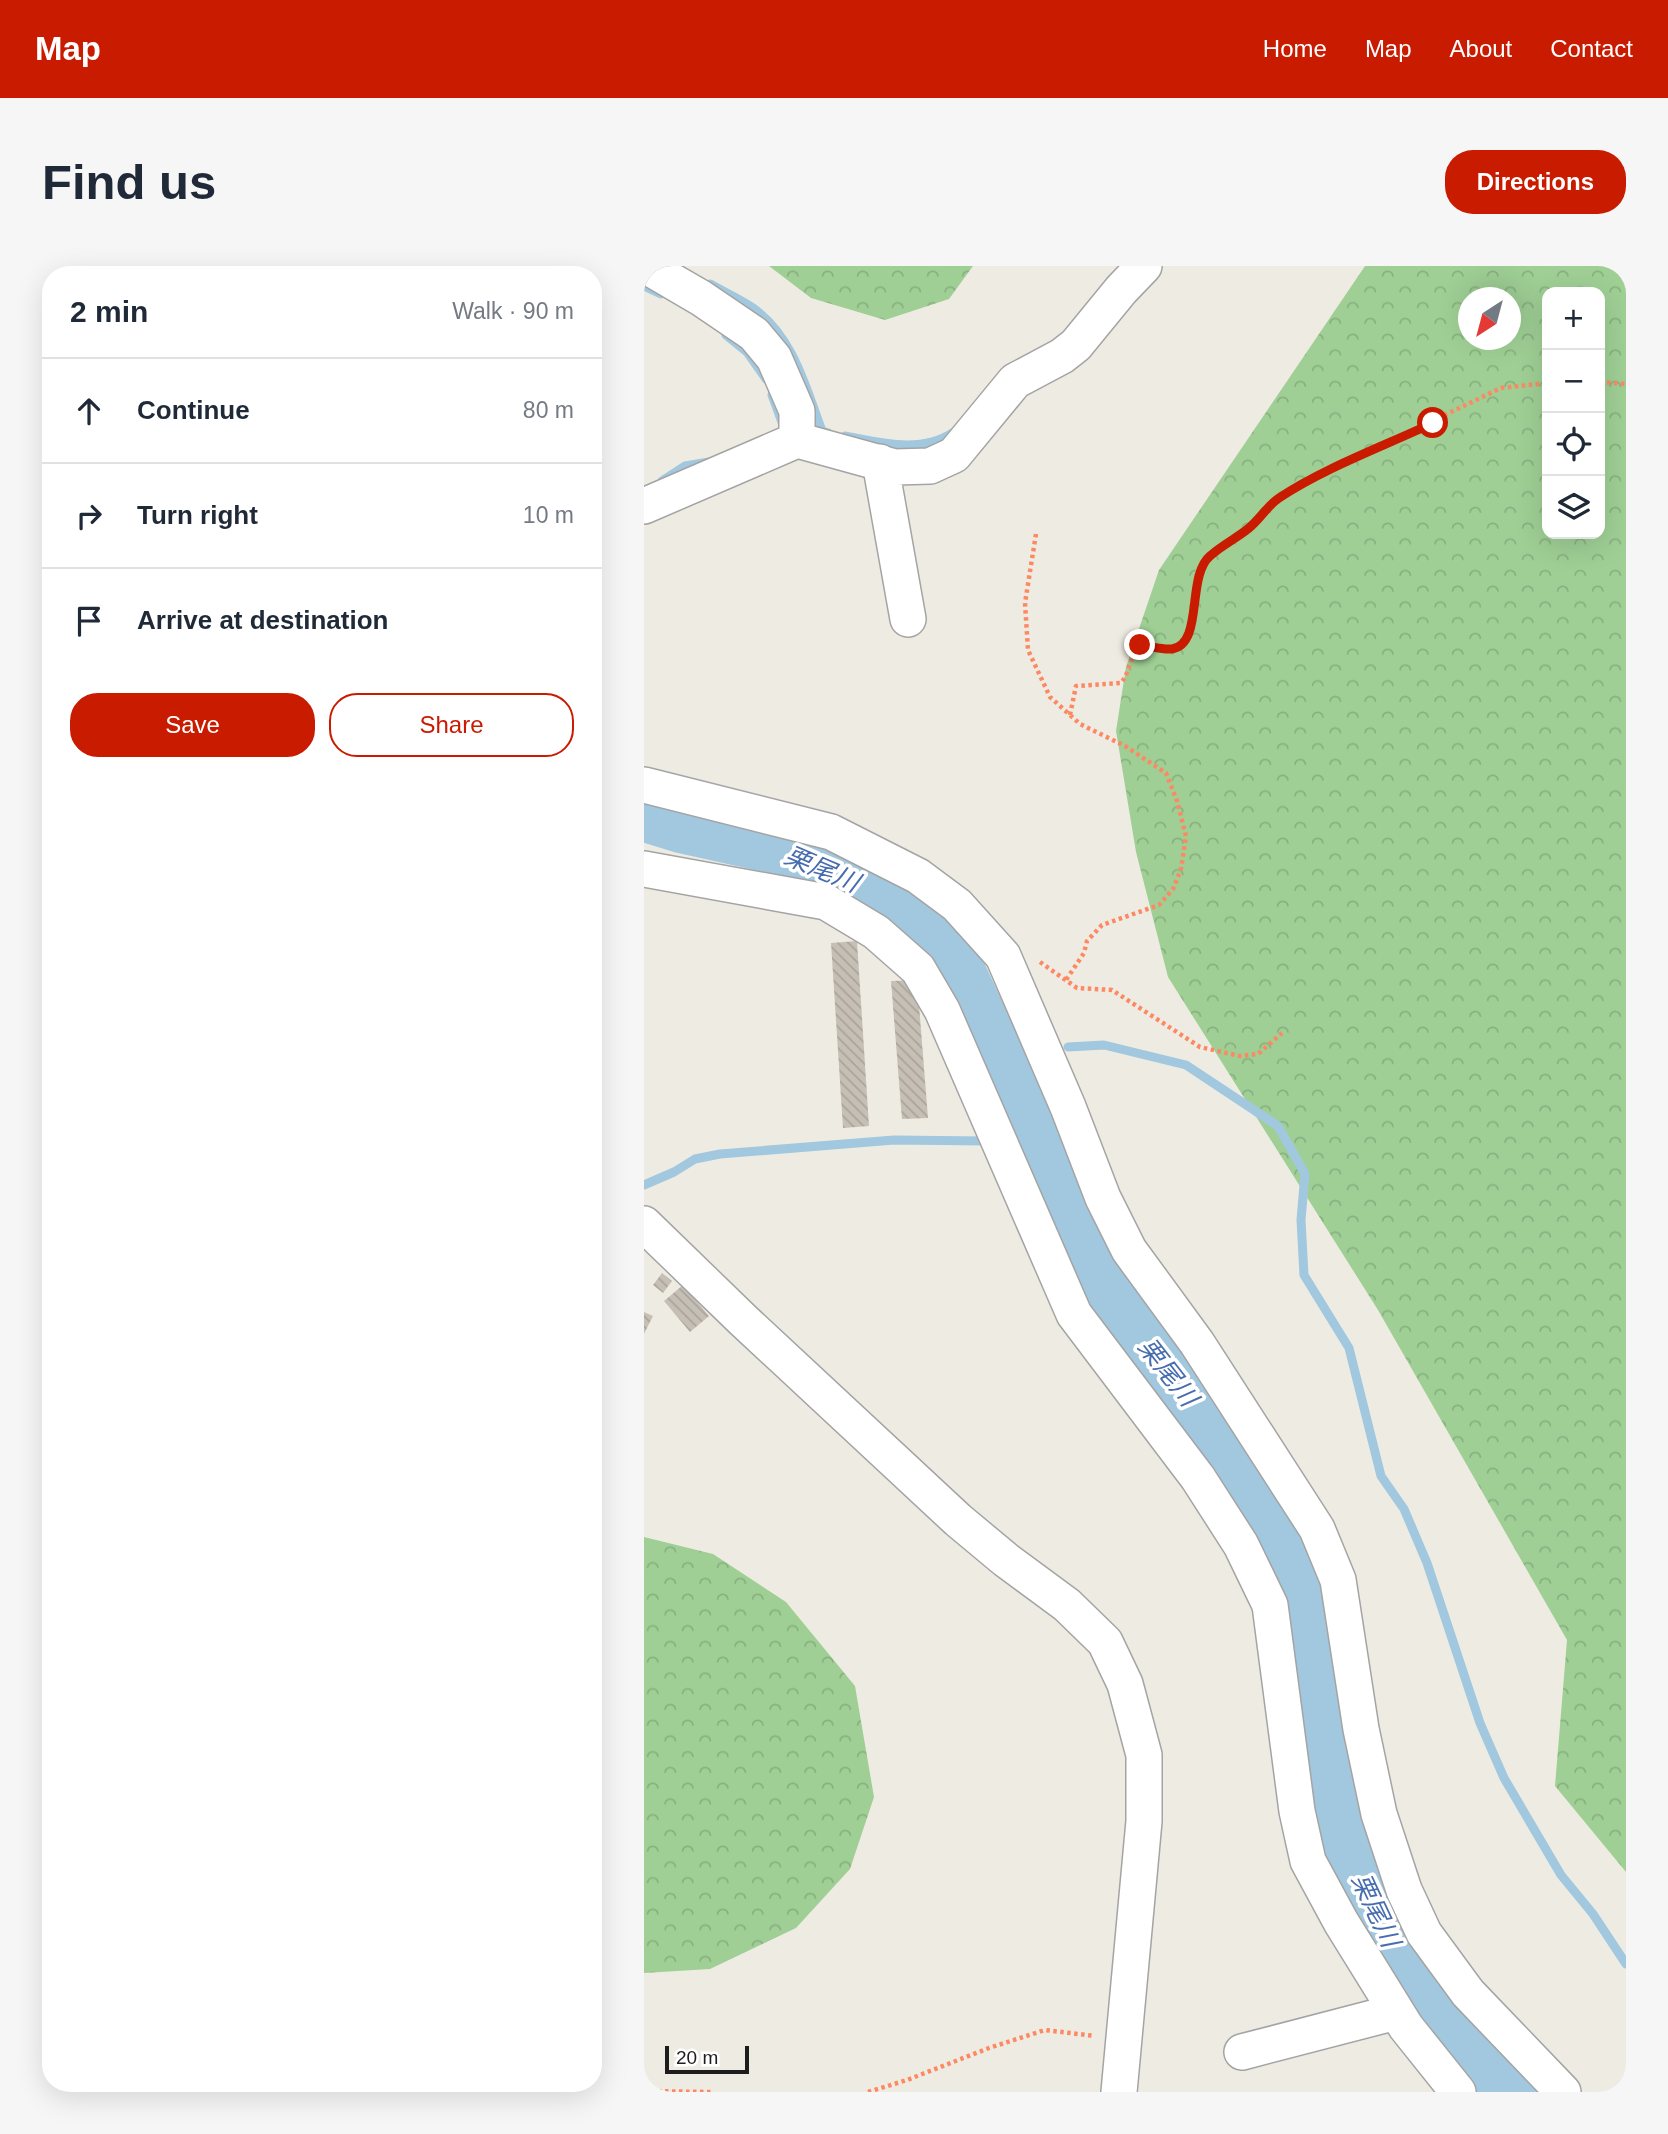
<!DOCTYPE html>
<html lang="en">
<head>
<meta charset="utf-8">
<style>
  body { margin:0; font-family:Helvetica,"Noto Sans JP",sans-serif; background:#f6f6f7; color:#1f2937 }
  .controls { position:absolute; right:21px; top:21px; display:grid; overflow:hidden; border-radius:14px; box-shadow:0 7px 28px #0002 }
  .controls button { width:63px; height:63px; display:grid; place-items:center; padding:0; border:0; border-bottom:2px solid #e0e1e3; background:#fff; color:#1f2937; font:35px sans-serif }
  .compass { position:absolute; left:814px; top:21px; width:63px; height:63px; border-radius:50%; background:#fff; box-shadow:0 7px 28px #0002; rotate:216deg }
  .scale { position:absolute; left:21px; bottom:18px; width:84px; box-sizing:border-box; padding-left:7px; border:4px solid #1d1d1d; border-top:0; font-size:19px; line-height:24px; white-space:nowrap; color:#1d1d1d; -webkit-text-stroke:5px #fff; paint-order:stroke }
  .stop { position:absolute; width:21px; height:21px; margin:-16px; border:5px solid #c91b00; border-radius:50%; background:#fff }
  .stop.end { background:#c91b00; border-color:#fff; box-shadow:0 2px 7px #0008 }
  .list { margin:0; padding:0; list-style:none }
  h2 { display:flex; justify-content:space-between; align-items:center; height:91px; margin:0; padding:0 28px; font-size:30px }
  h2 small { font-size:23px; font-weight:400; color:#747a83 }
  .list li { display:grid; grid-template-columns:46px 1fr auto; gap:21px; align-items:center; box-sizing:border-box; height:105px; padding:0 28px; border-top:2px solid #e0e1e3 }
  .list b { display:block; font-size:26px; white-space:nowrap }
  .list em { font-size:23px; font-style:normal; color:#747a83 }
  .actions { display:flex; gap:14px; padding:21px 28px }
  .actions a { flex:1; padding:16px 0; border:2px solid #c91b00; border-radius:28px; text-align:center; font-size:24px; color:#c91b00 }
  .actions .main { background:#c91b00; color:#fff }
  .icon { flex:none; width:38px; height:38px; fill:none; stroke:currentColor; stroke-width:2; stroke-linecap:round; stroke-linejoin:round }
  .map { position:relative; flex:none; width:982px; height:1826px; overflow:hidden; border-radius:28px }
  header { display:flex; align-items:center; gap:42px; box-sizing:border-box; height:98px; padding:0 35px; background:#c91b00; color:#fff }
  header strong { font-size:33px }
  nav { display:flex; gap:38px; margin-inline-start:auto; font-size:24px }
  .intro { display:flex; align-items:center; justify-content:space-between; box-sizing:border-box; height:168px; padding:0 42px }
  h1 { margin:0; font-size:49px }
  .button { padding:18px 32px; border-radius:28px; background:#c91b00; color:#fff; font-size:24px; font-weight:700 }
  main { display:flex; gap:42px; padding:0 42px }
  aside { flex:1; background:#fff; border-radius:28px; box-shadow:0 7px 28px #0002 }
  .map>svg:first-child { display:block }
</style>
</head>
<body>
<header>
<strong>Map</strong>
<nav><a>Home</a><a>Map</a><a>About</a><a>Contact</a></nav>
</header>
<div class="intro"><h1>Find us</h1><a class="button">Directions</a></div>
<main>
<aside>
<h2>2 min<small>Walk · 90 m</small></h2>
<ul class="list">
<li><svg class="icon" aria-label="ahead" viewBox="0 0 24 24"><path d="M12 20V5M6 11l6-6 6 6"/></svg><div><b>Continue</b></div><em>80 m</em></li>
<li><svg class="icon" aria-label="right" viewBox="0 0 24 24"><path d="M7 20v-9h11M14 6l5 5-5 5"/></svg><div><b>Turn right</b></div><em>10 m</em></li>
<li><svg class="icon" aria-label="arrive" viewBox="0 0 24 24"><path d="M6 21V4h12l-3 4 3 4H6"/></svg><div><b>Arrive at destination</b></div></li>
</ul>
<div class="actions"><a class="main">Save</a><a>Share</a></div>
</aside>
<div class="map">
<svg width="982" height="1826" viewBox="0 0 982 1826">
  <defs>
    <pattern id="forest-crowns" width="20" height="18" patternUnits="userSpaceOnUse" patternTransform="scale(1.75)"><rect width="20" height="18" fill="#9fcf95"/><path d="M2 6a3 3 0 1 1 6 0M12 15a3 3 0 1 1 6 0" fill="none" stroke="#88b180"/></pattern>
    <pattern id="building-back-hatch" width="6" height="6" patternUnits="userSpaceOnUse" patternTransform="scale(1.75)"><rect width="6" height="6" fill="#c6bfb5"/><path d="M-1 5l2 2M0 0l6 6M5-1l2 2" fill="none" stroke="#aaa49b"/></pattern>
  </defs>
  <rect width="100%" height="100%" fill="#eeece2"/>
  <path fill="url(#forest-crowns)" fill-rule="evenodd" d="M125,0h204l-24,33 -64,21 -74,-22z
    M721,0h261v1606l-71,-86 12,-146 -189,-330 -210,-333 -32,-125 -20,-121 10,-64 33,-97zM956,26v242h-53v-242zM824,32h42v42h-42z
    M0,1271l69,17 73,48 69,84 19,111 -24,72 -54,59 -86,41 -66,4z"/>
  <g fill="none" stroke-linecap="round" stroke-linejoin="round">
    <path stroke="#a1c8de" stroke-width="9" d="M66,18c14,8 30,15 43,24 40,28 53,80 69,123l6,2
      M0,20l17,8
      M82,69l21,17 19,27
      M128,129l11,30
      M201,170c37,7 76,18 109,-4
      M18,215l23,-15 24,-4
      M424,781l36,-2 82,20 92,61 27,48 -4,46 3,55 45,73 32,128 23,33 23,54 53,160 24,55 57,97 32,39 33,50
      M0,919l30,-13 21,-13 25,-5 174,-14 92,1"/>
    <path stroke="#a1c8de" stroke-width="51" d="M0,550l35,11 90,20 84,29 94,67 149,322 46,76 63,79 43,64 52,100 29,200 26,83 32,70 41,67 83,88"/>
  </g>
  <path fill="url(#building-back-hatch)" d="M213,675l12,185 -26,2 -12,-185z
    M273,714l11,138 -26,1 -11,-138z
    M18,1007l10,8 -9,12 -10,-8z
    M39,1019l26,31 -19,16 -26,-31z
    M0,1046l9,4 -9,18z"/>
  <g fill="none" stroke-linecap="round" stroke-linejoin="round">
    <defs>
      <path id="minor" d="M2,0l55,32 53,36 20,24 23,53v29
        M236,196l28,157
        M0,240l153,-66 98,27 35,-1 24,-11 61,-74 47,-25 14,-11 45,-55 23,-24
        M0,519l187,47 87,44 39,29 46,51 65,151 35,91 26,52 68,93 120,186 21,51 23,149 18,85 25,76 20,43 44,60 95,99
        M0,603l182,33 50,30 42,37 24,41 132,304 124,164 43,67 29,60 27,206 11,50 33,61 65,105 52,65
        M0,958l99,96 215,200 48,40 61,45 38,37 20,42 19,71v66l-25,271
        M598,1786l154,-40"/>
    </defs>
    <use href="#minor" stroke="#a4a4a4" stroke-width="38"/>
    <path stroke="#fd8964" stroke-width="4.5" stroke-dasharray="3.5 3.5" stroke-linecap="butt" d="M956,116l26,2
      M392,268l-11,69 3,47 22,47 30,27 45,22 41,27 11,28 9,35 -5,33 -8,20 -14,16 -57,20 -15,16 -3,12 -18,27
      M426,449l6,-29 45,-3c10,-12 9,-29 19,-38l30,4 10,-3 6,-6 6,-15 5,-50 10,-18 43,-30 27,-28 58,-31 166,-80 46,-5
      M396,696l37,26 35,2 88,57 40,9 18,-2 24,-21
      M0,1825l67,1
      M224,1826l39,-12 82,-32 56,-18 50,6"/>
    <use href="#minor" stroke="#fff" stroke-width="35"/>
  </g>
  <g fill="none" stroke-linecap="round" stroke-linejoin="round">
    <path stroke="#c91b00" stroke-width="9" d="M496,379c10,1 22,5 32,4 32,-5 14,-73 38,-93 12,-11 27,-18 39,-28 11,-9 19,-23 30,-30 45,-30 105,-52 154,-75"/>
  </g>
  <g text-anchor="middle" dominant-baseline="central" stroke-width="7" stroke-linejoin="round" paint-order="stroke">
    <g font-size="26" font-style="italic" fill="#476daf" stroke="#fff">
      <text transform="translate(178 603) rotate(23)">栗尾川</text>
      <text transform="translate(524 1106) rotate(52)">栗尾川</text>
      <text transform="translate(732 1644) rotate(65)">栗尾川</text>
    </g>
  </g>
</svg>
<div class="controls">
<button>+</button>
<button>−</button>
<button><svg class="icon" aria-label="locate" viewBox="0 0 24 24"><circle cx="12" cy="12" r="6"/><path d="M12 2v4M12 18v4M2 12h4M18 12h4"/></svg></button>
<button><svg class="icon" aria-label="layers" viewBox="0 0 24 24"><path d="M12 4l9 5-9 5-9-5zM3 14l9 5 9-5"/></svg></button>
</div>
<svg class="compass" viewBox="-18 -18 36 36"><path d="M0-13l5 13h-10z" fill="#e53935"/><path d="M0 13l5-13h-10z" fill="#747a83"/></svg>
<div class="scale">20 m</div>
<div class="stop" style="left:789px;top:157px"></div>
<div class="stop end" style="left:496px;top:379px"></div>
</div>
</main>
</body>
</html>
